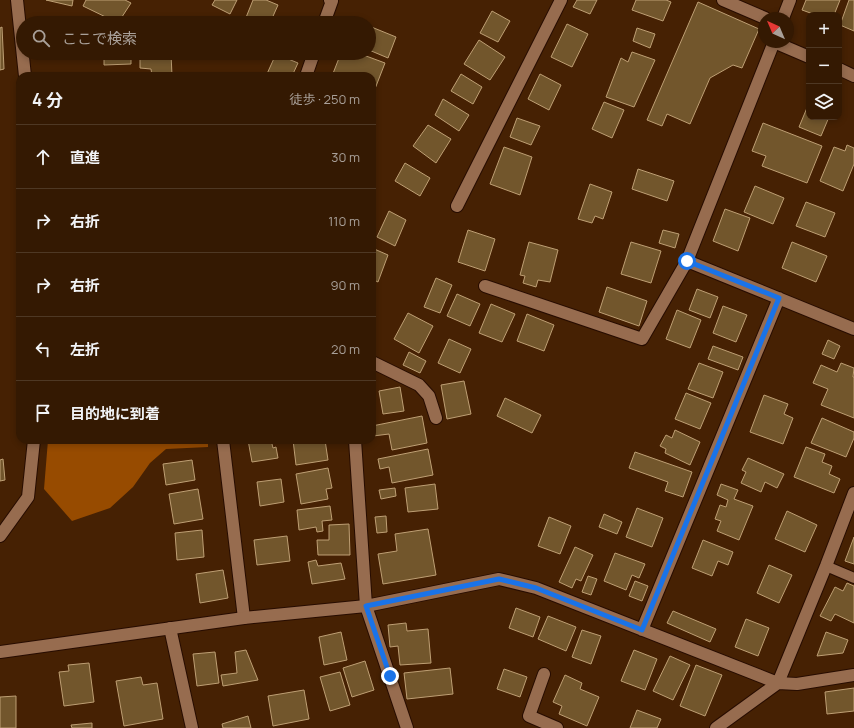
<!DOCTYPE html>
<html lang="ja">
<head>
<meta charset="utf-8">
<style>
  body { margin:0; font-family:Manrope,"Noto Sans JP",sans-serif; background:#3c220c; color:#f1f3f6 }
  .controls { position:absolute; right:12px; top:12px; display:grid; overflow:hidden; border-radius:8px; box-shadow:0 2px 6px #0003 }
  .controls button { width:36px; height:36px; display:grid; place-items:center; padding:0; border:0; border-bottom:1px solid #4e3824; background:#341902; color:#f1f3f6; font:20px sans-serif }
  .compass { position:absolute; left:758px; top:12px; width:36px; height:36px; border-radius:50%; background:#341902; box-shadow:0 2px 6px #0003; rotate:316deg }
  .stop { position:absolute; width:12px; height:12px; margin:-9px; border:3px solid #1a73e8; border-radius:50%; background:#fff }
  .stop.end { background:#1a73e8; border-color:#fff; box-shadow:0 1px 4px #0008 }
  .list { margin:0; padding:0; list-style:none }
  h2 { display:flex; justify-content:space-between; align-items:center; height:52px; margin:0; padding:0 16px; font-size:17px }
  h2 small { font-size:13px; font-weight:400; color:#a9a099 }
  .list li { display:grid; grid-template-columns:26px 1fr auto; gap:12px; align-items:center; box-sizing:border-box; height:64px; padding:0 16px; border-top:1px solid #4e3824 }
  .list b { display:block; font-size:15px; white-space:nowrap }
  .list em { font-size:13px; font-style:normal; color:#a9a099 }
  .icon { flex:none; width:22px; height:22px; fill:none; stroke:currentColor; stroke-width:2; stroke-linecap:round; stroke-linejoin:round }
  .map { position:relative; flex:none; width:854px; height:728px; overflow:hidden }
  .search { position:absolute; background:#341902; box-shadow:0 2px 6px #0003; left:16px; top:16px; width:360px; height:44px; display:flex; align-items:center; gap:10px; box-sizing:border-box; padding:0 14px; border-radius:22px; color:#a9a099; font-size:15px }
  .panel { position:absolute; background:#341902; box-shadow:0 2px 6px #0003; left:16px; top:72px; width:360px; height:372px; border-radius:12px }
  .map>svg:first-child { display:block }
</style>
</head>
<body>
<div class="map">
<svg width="854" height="728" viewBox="0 0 854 728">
  <rect width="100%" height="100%" fill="#462103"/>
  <path fill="#974b00" d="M48,440h160v7l-42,2 -16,14 -17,24 -23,21 -38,13 -28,-32z"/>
  <path fill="#72562c" stroke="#be9f74" d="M46,0h27l-1,6z
    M86,0h39l6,3 -13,20 -35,-17z
    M215,0h22l-7,14 -18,-9z
    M253,0h13l12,5 -8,18h-18l-7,-3z
    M577,0h20l-7,14 -17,-7z
    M636,0h30l5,2 -8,19 -31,-11z
    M806,0h34l-6,15h-18l-14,-5z
    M849,0h5v31l-14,-6z
    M698,2l61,27 -17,39 -9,-3 -23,13 -20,46 -23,-10 -5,12 -15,-6z
    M492,11l18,10 -12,21 -18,-9z
    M567,24l21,10 -16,33 -21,-10z
    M369,26l27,11 -8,21 -19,-8z
    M2,27l2,42 -4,1v-42z
    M637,28l18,6 -5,14 -17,-7z
    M479,40l26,17 -15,23 -26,-16z
    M632,52l23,8 -21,47 -28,-10 15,-39 7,4z
    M104,53h27v11l-27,1z
    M140,53h31l1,23h-20l-1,-7 -11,-1z
    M341,53h17l27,10 -12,31 -1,-1v-17h-40z
    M276,54l22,9 -6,13h-26z
    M461,74l21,13 -9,17 -22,-13z
    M540,74l21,11 -12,25 -21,-11z
    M443,99l26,16 -10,16 -24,-16z
    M604,102l20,8 -12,28 -20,-9z
    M809,103v14h20l-8,19 -22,-9z
    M517,118l23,8 -9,19 -21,-8z
    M763,123l59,23 -15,37 -45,-17 4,-10 -14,-5z
    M428,125l23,14 -15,24 -23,-17z
    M847,145l7,3v16l-11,27 -23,-10 14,-34 11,4z
    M504,147l28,10 -12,38 -30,-11z
    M405,163l25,15 -10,18 -25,-15z
    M638,169l36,12 -7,20 -35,-12z
    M590,184l22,8 -9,27 -8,-3 -3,7 -14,-4z
    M755,186l29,12 -11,26 -29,-12z
    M806,202l29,11 -10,24 -29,-11z
    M725,209l25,9 -12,33 -25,-10z
    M389,211l17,9 -11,26 -18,-9z
    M468,230l27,9 -10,32 -27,-9z
    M663,230l16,4 -4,14 -16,-5z
    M529,242l29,8 -8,32 -12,-2 -2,7 -13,-4 2,-7 -5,-1z
    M631,242l30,9 -10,32 -30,-9z
    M792,242l35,14 -11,26 -34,-14z
    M372,248l16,7 -10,27 -6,-3z
    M436,278l16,7 -12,28 -16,-6z
    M607,287l40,14 -8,25 -40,-14z
    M697,289l21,8 -8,21 -21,-8z
    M457,294l23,10 -10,22 -23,-10z
    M491,304l24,10 -13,28 -23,-9z
    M723,306l24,9 -11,27 -23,-9z
    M677,310l24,10 -11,28 -24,-9z
    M408,313l25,13 -14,27 -25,-14z
    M527,314l27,11 -10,26 -27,-10z
    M449,339l22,10 -11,24 -22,-10z
    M828,340l12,6 -6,13 -12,-5z
    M713,346l30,11 -5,13 -30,-11z
    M409,352l17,9 -6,12 -17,-8z
    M699,363l24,9 -10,26 -25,-9z
    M841,363l13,5 -1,9h1v41l-33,-13 7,-16 -15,-6 8,-18 16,7z
    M464,381l7,33 -24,5 -6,-34z
    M400,387l4,24 -21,3 -4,-23z
    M686,393l25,10 -11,26 -25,-10z
    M764,395l24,9 -4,10 9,4 -10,26 -33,-12z
    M505,398l36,17 -9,18 -35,-17z
    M422,416l5,27 -35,7 -3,-16 -16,2 -1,-10z
    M822,418l32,14v6l-8,19 -35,-14z
    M675,430l25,12 -10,23 -25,-12 1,-4 -6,-3 6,-11 6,3z
    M248,440h23l2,8 3,-1 2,11 -26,4z
    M293,440h32l3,20 -32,5z
    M806,447l19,7 -3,8 10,4 -3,8 11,5 -6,14 -40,-16z
    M428,449l5,26 -41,8 -3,-16 -9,2 -2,-10z
    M635,452l57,20 -9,25 -18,-6 3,-9 -39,-14z
    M748,458l36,16 -7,14 -12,-6 -4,10 -20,-9 5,-11 -4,-2z
    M3,459l2,21 -5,1v-21z
    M192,460l3,20 -29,5 -3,-21z
    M328,468l4,20 -6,1 2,10 -27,5 -5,-30z
    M281,479l3,23 -24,4 -3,-24z
    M435,484l3,25 -30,3 -3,-24z
    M721,484l17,6 -4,9 19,7 -14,34 -22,-9 4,-10 -6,-2 5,-14 6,2 2,-7 -11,-5z
    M395,488l1,8 -15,3 -2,-9z
    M198,489l5,30 -29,5 -5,-30z
    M330,506l2,14 -10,1 1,10 -6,1 -1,-5 -17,3 -2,-20z
    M637,508l26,10 -11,29 -26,-10z
    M787,511l30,14 -12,27 -30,-13z
    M604,514l18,8 -5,12 -18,-7z
    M386,516l1,16 -10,1 -2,-16z
    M549,517l22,9 -11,28 -22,-8z
    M349,524l1,31h-32l-1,-15h12v-15z
    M428,529l8,46 -53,9 -5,-30 19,-3 -2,-17z
    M202,530l2,27 -27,3 -2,-27z
    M287,536l3,25 -33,4 -3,-25z
    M854,537v27l-9,-3z
    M703,540l30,12 -5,13 -10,-4 -6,15 -20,-8z
    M575,547l18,8 -12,26 -5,-2 -4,9 -13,-6z
    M615,553l30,11 -6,14 -7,-3 -6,15 -22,-9z
    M316,560l2,6 23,-3 4,16 -33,5 -4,-22z
    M769,565l23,10 -13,28 -22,-10z
    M223,570l5,28 -28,5 -4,-29z
    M588,576l9,3 -6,16 -9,-3z
    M635,581l13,5 -6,15 -13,-5z
    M847,583l7,3v37l-19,-9 -4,7 -11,-5 15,-29 8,4z
    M516,608l24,9 -7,20 -24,-9z
    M673,611l43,18 -6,13 -43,-19z
    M548,616l28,11 -10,24 -28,-12z
    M746,619l23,9 -11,28 -23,-9z
    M406,623l1,8 21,-2 3,34 -31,2 -2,-19 -8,1 -2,-22z
    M582,630l19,6 -10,28 -19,-7z
    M341,632l6,28 -23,5 -5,-28z
    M826,632l22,8 -5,13 -26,3z
    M246,650l12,30 -35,6 -2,-11 16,-2 -2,-21z
    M634,650l23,9 -12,31 -24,-9z
    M215,652l4,31 -22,3 -4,-32z
    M670,656l20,9 -17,35 -20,-9z
    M365,661l9,29 -22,7 -9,-29z
    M89,663l5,39 -30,4 -5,-34 10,-1 -1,-6z
    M696,665l26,10 -17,41 -25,-10z
    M450,668l3,26 -46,5 -3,-26z
    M504,669l23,8 -7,20 -23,-8z
    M340,672l10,33 -20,6 -10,-34z
    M565,675l17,8 -2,6 19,8 -12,29 -28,-12 3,-8 -9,-4z
    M141,677l2,8 14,-2 6,36 -39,7 -8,-45z
    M854,688v23l-27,3 -2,-22z
    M304,690l5,29 -36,7 -5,-30z
    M16,696v32h-16v-31z
    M637,710l24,9 -4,9h-27z
    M248,716l3,12h-28l-1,-4z
    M92,723v5h-20l-1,-3z"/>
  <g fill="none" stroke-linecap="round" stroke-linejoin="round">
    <defs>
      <path id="service" d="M826,566l28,12"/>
      <path id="minor" d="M17,0l8,76
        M723,0l42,18
        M783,18l7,-18
        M324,23l8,-22 -2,-1
        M306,76l8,-23
        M457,206l104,-206
        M687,261l167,68
        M485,286l157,53 45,-78 87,-219
        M372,362l47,23 10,11 7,22
        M223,440l21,178
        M355,440l11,166 41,122
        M0,536l28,-39 6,-57
        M366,606l133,-27 37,9 242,95 19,1 57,-9
        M170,628l22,100
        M642,630l137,-332
        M544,674l-15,42 28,12
        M716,728l62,-45 48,-117 28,-73"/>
      <path id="tertiary" d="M774,42l35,15
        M839,69l15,7
        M0,652l244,-34 122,-12"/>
    </defs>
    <use href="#service" stroke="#270c00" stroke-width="12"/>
    <use href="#minor" stroke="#270c00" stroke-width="14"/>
    <use href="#tertiary" stroke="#270c00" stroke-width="14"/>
    <use href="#service" stroke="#976c4f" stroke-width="10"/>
    <use href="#minor" stroke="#976c4f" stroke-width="12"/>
    <use href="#tertiary" stroke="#976c4f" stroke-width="12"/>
  </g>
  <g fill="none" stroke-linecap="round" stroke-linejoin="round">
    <path stroke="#1a73e8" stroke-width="5" d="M390,676l-24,-70 133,-27 37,9 106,42 137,-332 -92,-37"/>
  </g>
</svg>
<div class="controls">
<button>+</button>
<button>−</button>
<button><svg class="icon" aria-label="layers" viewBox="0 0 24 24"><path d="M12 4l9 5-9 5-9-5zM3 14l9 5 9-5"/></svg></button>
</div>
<svg class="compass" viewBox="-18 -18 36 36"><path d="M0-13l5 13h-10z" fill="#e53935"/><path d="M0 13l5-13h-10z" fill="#a9a099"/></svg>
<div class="stop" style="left:687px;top:261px"></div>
<div class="stop end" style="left:390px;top:676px"></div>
<div class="search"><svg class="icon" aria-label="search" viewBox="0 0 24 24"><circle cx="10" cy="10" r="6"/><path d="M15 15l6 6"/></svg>ここで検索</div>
<section class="panel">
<h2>4 分<small>徒歩 · 250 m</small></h2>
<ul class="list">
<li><svg class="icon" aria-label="ahead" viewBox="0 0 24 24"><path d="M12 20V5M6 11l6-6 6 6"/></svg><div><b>直進</b></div><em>30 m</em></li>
<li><svg class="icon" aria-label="right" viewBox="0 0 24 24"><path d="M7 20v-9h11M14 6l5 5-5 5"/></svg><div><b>右折</b></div><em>110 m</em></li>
<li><svg class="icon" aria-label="right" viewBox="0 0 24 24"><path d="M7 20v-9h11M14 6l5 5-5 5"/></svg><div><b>右折</b></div><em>90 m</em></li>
<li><svg class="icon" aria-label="left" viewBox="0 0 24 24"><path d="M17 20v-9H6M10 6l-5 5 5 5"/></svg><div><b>左折</b></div><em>20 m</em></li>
<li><svg class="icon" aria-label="arrive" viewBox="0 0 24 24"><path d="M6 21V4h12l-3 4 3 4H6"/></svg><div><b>目的地に到着</b></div></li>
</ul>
</section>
</div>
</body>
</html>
